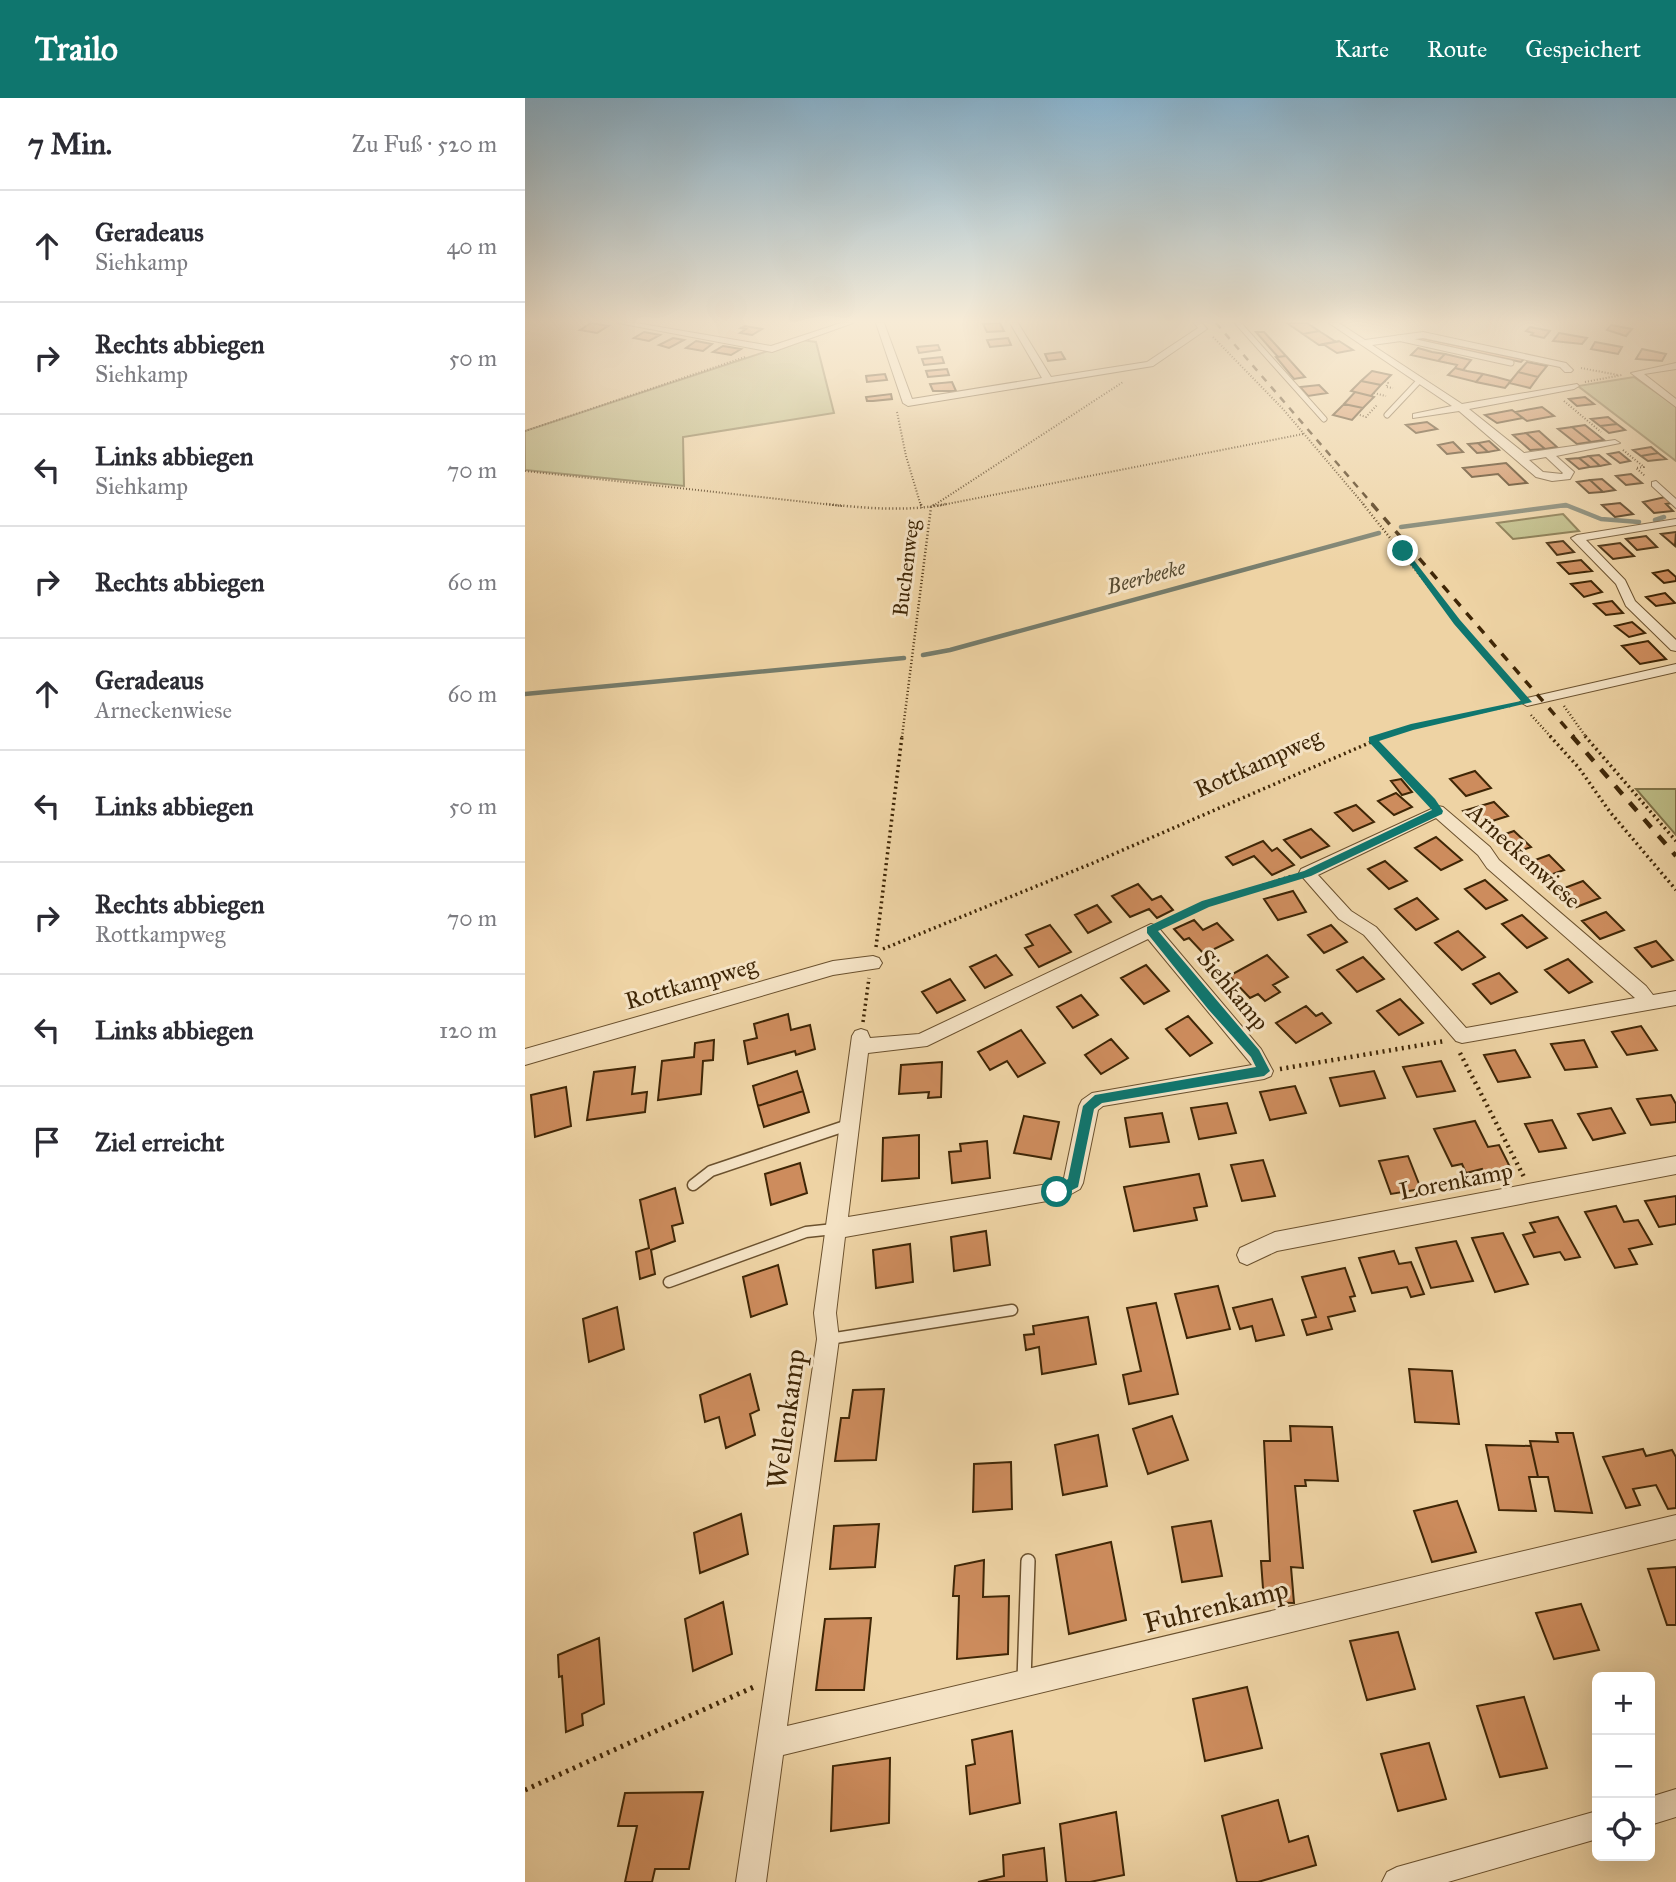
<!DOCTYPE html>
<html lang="de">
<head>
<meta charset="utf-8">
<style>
  body { margin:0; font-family:"IM FELL Great Primer",serif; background:#f2f2f3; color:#2b2b33 }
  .controls { position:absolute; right:21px; bottom:21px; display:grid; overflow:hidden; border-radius:10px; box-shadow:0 7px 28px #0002 }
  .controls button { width:63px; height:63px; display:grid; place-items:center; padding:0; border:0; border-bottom:2px solid #e1e1e2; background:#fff; color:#2b2b33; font:35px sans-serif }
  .stop { position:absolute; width:21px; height:21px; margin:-16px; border:5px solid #0f766e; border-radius:50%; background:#fff }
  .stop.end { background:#0f766e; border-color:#fff; box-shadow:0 2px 7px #0008 }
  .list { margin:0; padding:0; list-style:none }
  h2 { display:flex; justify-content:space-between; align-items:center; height:91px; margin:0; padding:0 28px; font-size:30px }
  h2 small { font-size:23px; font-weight:400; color:#7c7c81 }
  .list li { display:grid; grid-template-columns:46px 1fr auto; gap:21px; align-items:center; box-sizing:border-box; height:112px; padding:0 28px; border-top:2px solid #e1e1e2 }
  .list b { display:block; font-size:26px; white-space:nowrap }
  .list p { margin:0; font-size:23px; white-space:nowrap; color:#7c7c81 }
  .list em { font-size:23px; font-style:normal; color:#7c7c81 }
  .icon { flex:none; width:38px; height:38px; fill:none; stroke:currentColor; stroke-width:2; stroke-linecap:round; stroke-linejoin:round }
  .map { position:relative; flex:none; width:1151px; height:1784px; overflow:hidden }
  header { display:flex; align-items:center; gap:42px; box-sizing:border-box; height:98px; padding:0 35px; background:#0f766e; color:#fff }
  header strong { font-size:33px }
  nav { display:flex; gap:38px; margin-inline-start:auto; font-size:24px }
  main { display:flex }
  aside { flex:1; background:#fff }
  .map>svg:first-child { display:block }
</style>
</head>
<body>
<header>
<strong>Trailo</strong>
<nav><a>Karte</a><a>Route</a><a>Gespeichert</a></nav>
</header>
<main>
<aside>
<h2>7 Min.<small>Zu Fuß · 520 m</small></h2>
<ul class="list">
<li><svg class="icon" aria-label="ahead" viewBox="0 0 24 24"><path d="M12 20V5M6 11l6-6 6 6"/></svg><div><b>Geradeaus</b><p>Siehkamp</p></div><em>40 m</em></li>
<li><svg class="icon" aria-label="right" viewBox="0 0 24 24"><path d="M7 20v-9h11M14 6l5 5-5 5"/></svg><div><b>Rechts abbiegen</b><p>Siehkamp</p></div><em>50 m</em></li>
<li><svg class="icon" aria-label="left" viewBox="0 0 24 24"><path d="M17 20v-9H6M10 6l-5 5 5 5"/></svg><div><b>Links abbiegen</b><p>Siehkamp</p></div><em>70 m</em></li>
<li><svg class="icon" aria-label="right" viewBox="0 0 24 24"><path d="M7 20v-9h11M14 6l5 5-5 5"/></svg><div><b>Rechts abbiegen</b></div><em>60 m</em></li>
<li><svg class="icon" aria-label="ahead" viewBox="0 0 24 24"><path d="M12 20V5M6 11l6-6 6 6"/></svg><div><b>Geradeaus</b><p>Arneckenwiese</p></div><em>60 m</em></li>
<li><svg class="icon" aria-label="left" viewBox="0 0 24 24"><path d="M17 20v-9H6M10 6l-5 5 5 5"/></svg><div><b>Links abbiegen</b></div><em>50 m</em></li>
<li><svg class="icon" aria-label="right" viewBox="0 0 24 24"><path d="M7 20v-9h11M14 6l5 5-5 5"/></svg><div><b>Rechts abbiegen</b><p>Rottkampweg</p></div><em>70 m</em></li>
<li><svg class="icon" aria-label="left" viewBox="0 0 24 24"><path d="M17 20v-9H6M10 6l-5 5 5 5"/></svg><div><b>Links abbiegen</b></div><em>120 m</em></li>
<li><svg class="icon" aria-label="arrive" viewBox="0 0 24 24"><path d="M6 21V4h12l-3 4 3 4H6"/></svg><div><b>Ziel erreicht</b></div></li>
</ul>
</aside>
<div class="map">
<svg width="1151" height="1784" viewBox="0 0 1151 1784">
  <rect width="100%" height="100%" fill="#eed3a4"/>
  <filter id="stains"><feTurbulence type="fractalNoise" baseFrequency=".00286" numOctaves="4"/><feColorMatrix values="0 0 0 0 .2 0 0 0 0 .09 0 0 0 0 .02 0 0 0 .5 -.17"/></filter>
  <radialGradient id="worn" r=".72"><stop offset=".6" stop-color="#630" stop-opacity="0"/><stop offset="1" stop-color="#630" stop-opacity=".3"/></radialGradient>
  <path fill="#bcbb84" stroke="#7e7045" stroke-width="2" d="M276,242l15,2 18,71 -151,24 1,49 -159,-16v-39z
    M1109,279l42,29v55l-98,-75z
    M1038,416l16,17 -66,8 -16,-16z
    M1111,691h40v46z"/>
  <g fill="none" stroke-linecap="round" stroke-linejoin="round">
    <path stroke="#767c6b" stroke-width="3.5" d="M1035,408h8"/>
    <path stroke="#767c6b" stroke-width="4.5" d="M1130,422l9,-3
      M876,429l165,-22 35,14 38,3
      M398,557l27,-5 429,-117
      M0,596l379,-36"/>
  </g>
  <path fill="#cd8c5d" stroke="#3f2606" stroke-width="2" d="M66,225l17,3 -11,7 -17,-3z
    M475,225l4,8 -17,1 -4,-8z
    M762,225h20l12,8 -16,3z
    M1086,227l21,4 -6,7 -19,-6z
    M220,228l17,3 -10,6 -12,-2 6,-4 -5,-1z
    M1005,229l20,4 -6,7 -13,-3 2,-2 -7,-2z
    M794,233l8,5 9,6 -17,3 -16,-11z
    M119,234l16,3 -11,6 -15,-3z
    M731,234h8l22,24 -8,1z
    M1034,235l28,5 -5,6 -29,-3z
    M148,240l11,2 -15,8 -10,-3z
    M483,240l3,7 -21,2 -3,-7z
    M897,240l102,21 -3,3 -102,-21z
    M171,243l16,3 -9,7 -17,-3z
    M814,243l14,9 -16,3 -14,-9z
    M1070,244l27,5 -4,7 -27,-5z
    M413,247l2,5 -21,3 -2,-6z
    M198,248l18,3 -10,6 -18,-3z
    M893,250l14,4 13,2 -7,7 -27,-6z
    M1117,251l24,5 -4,7 -26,-2z
    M536,254l4,7 -17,2 -3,-7z
    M920,256l26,6 -8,10 -8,-2 2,-3 -19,-4z
    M761,258l19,21 -11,2 -18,-22z
    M417,259l2,6 -20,2 -2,-6z
    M1002,264l20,4 -9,11 -20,-5z
    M930,270l12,3 16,3 -7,8 -28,-7z
    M422,271l2,6 -21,2 -2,-6z
    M847,273l19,4 -10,10 -20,-4z
    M993,274l20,5 -8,11 -21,-5z
    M360,276l2,6 -20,2 -1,-6z
    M958,276l13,3 15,4 -6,7 -29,-6z
    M836,283l20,4 -10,11 -20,-5z
    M427,284l4,9h-23l-3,-7z
    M794,287l8,8 -19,3 -8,-9z
    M830,294l16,4 3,1 -11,11 -19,-4z
    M366,296l1,5 -19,2h-6l-1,-4z
    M1060,299l9,7 -17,2 -8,-7z
    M819,306l19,4 -11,12 -19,-5z
    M1017,309l12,9 -27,5 -12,-9z
    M987,312l11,8 -26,5 -12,-8z
    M1083,319l9,7 -17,2 -9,-7z
    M902,324l10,7 -21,4 -10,-8z
    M1092,326l8,6 -16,3 -9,-7z
    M1060,327l19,15 -13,2 -19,-15z
    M1047,329l19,15 -14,2 -19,-15z
    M1014,333l18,16 -12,2 -19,-16z
    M1001,335l19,16 -15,1 -17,-15z
    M964,343l10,9 -11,2 -10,-9z
    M928,344l10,10 -16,2 -9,-9z
    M953,345l10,9 -11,1 -9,-9z
    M1126,349l7,6 -17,3 -8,-6z
    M1094,354l11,9 -10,2 -12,-9z
    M1133,355l8,6 -18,2 -7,-5z
    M1074,357l11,9 -10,2 -11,-10z
    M1064,358l11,10 -10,1 -11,-9z
    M1054,360l11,9 -11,2 -12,-10z
    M981,365l21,20 -18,2 -11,-11 -26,3 -9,-9z
    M1106,376l11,9 -16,2 -10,-9z
    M1077,381l13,11 -12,2 -13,-12z
    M1065,382l13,12 -14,1 -12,-11z
    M1140,399l7,6 -6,1 7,7 -19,2 -11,-11z
    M1095,405l13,11 -18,3 -13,-12z
    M1151,434l-1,14 -14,-12z
    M1121,438l11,11 -20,3 -11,-11z
    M1038,443l11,11 -17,3 -10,-12z
    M1095,445l14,13 -21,3 -14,-13z
    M1056,462l11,11 -23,3 -11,-11z
    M1143,472l8,7v4l-12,2 -11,-10z
    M1066,483l11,11 -18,5 -13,-13z
    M1140,495l10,10 -19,3 -10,-9z
    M1087,503l11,12 -17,2 -12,-11z
    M1107,524l13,11 -16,4 -14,-11z
    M1123,543l18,18 -26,5 -18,-18z
    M950,673l16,17 -25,8 -16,-17z
    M876,681l11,13 -10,3 -11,-14z
    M871,695l16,14 -18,8 -16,-14z
    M969,704l14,14 -32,10 -13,-15z
    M831,707l18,17 -21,9 -18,-18z
    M786,731l18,17 -28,12 -17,-18z
    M989,733l17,16 -20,7 -17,-16z
    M911,739l26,23 -21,10 -26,-22z
    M738,743l9,10 5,-3 17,17 -22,10 -18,-19 -21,9 -7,-8z
    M1024,757l15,15 -25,9 -15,-15z
    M860,763l22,20 -18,8 -21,-20z
    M960,782l22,20 -21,9 -21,-20z
    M1058,783l17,17 -29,11 -17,-17z
    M613,786l14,16 9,-4 12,14 -16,8 -8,-9 -19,8 -18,-21z
    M768,793l13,21 -28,8 -14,-21z
    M892,800l21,21 -22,11 -21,-21z
    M572,807l14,17 -23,11 -13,-18z
    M1081,814l18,18 -24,9 -18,-18z
    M997,817l25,23 -20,10 -25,-24z
    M669,822l9,10 14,-7 16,17 -29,14 -15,-16 -5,2 -10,-11z
    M525,827l21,27 -32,15 -14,-19 8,-3 -7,-10z
    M806,827l16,17 -23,11 -16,-18z
    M933,833l27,26 -23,13 -27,-27z
    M1131,843l17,19 -21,7 -17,-19z
    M471,857l16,20 -27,13 -15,-21z
    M742,857l21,22 -15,8 7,7 -15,9 -7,-7 -8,4 -21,-22z
    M838,859l21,22 -27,13 -20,-22z
    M1043,861l24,23 -23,11 -24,-23z
    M621,867l23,26 -25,13 -23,-26z
    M974,875l18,19 -26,12 -18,-20z
    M425,881l15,21 -28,13 -15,-21z
    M556,897l17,20 -25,13 -16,-21z
    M875,901l23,24 -24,12 -22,-24z
    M781,908l10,10 6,-3 9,10 -35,20 -20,-20z
    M263,916l3,16 19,-5 5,24 -19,6 -1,-4 -47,13 -4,-23 13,-3 -3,-14z
    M663,918l24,27 -22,13 -24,-27z
    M1116,928l16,24 -30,5 -15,-23z
    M496,932l24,33 -27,14 -11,-16 -17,9 -12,-18z
    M586,941l17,19 -27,16 -16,-19z
    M189,942l-1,20 -10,1 -2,33 -43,6 4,-39 32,-4 1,-14z
    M1059,942l13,27 -32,3 -14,-26z
    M990,952l15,27 -32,5 -14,-27z
    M916,963l14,30 -38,6 -14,-30z
    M417,964l-1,35 -13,1 1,-6 -30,2 2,-29z
    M110,969l-3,27 15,-2 -2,20 -58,8 7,-48z
    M272,973l6,20 -45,15 -5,-20z
    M849,973l11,27 -45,8 -10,-28z
    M770,988l11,27 -36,7 -10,-28z
    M41,989l5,39 -36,11 -4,-42z
    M278,993l6,21 -45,15 -6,-21z
    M1146,997l5,9v18l-25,3 -14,-26z
    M702,1005l9,30 -37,6 -8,-31z
    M1086,1010l14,25 -32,7 -15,-26z
    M637,1015l7,29 -39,5 -5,-29z
    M499,1018l35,6 -8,37 -37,-6z
    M1027,1022l14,28 -27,4 -14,-28z
    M950,1023l13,26 11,-2 13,26 -26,6 -4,-8 -16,4 -4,-9 -10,2 -18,-37z
    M394,1037v43l-37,3 1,-43z
    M462,1043l3,37 -38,5 -3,-31 12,-1 -1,-7z
    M883,1058l13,33 -30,5 -12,-33z
    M738,1062l12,36 -33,5 -11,-36z
    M275,1065l7,30 -36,12 -6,-31z
    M674,1076l8,32 -13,2 3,12 -63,11 -10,-44z
    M150,1090l8,35 -11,3 3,15 -24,9 4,24 -15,5 -4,-27 13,-4 -9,-48z
    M1151,1098v28l-17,3 -14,-26z
    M1091,1108l8,16 14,-2 14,24 -23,5 8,15 -22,4 -30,-56z
    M1033,1119l22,40 -15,3 -5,-8 -26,5 -11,-22 12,-3 -5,-9z
    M461,1133l4,34 -36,6 -3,-34z
    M978,1135l25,51 -33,8 -23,-54z
    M931,1143l17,40 -42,7 -15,-40z
    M385,1146l3,38 -37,6 -3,-38z
    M869,1153l5,13 12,-2 13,32 -13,3 -4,-10 -35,6 -13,-35z
    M253,1167l9,39 -36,13 -8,-40z
    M820,1170l10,28 -5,1 5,14 -27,6 4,12 -25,6 -5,-15 14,-3 -14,-40z
    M693,1188l12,43 -43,9 -12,-44z
    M747,1201l12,36 -28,6 -4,-15 -12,3 -7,-21z
    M631,1205l22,91 -49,10 -6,-29 18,-4 -14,-63z
    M92,1209l7,42 -35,13 -6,-43z
    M563,1219l8,47 -54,10 -3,-27 -13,3 -2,-15 10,-1 -1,-8z
    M884,1271l43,2 7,53 -44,-2z
    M225,1276l9,36 -9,4 5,21 -29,13 -7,-31 -14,5 -5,-27z
    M359,1291l-8,71 -41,1 6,-43h8l4,-28z
    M647,1318l16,44 -40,14 -15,-45z
    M765,1328l42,1 6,54 -33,-1 1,6h-11l8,82 -12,-1 3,36 -30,-1 -3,-41h9l-6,-120h27z
    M1031,1335h17l19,80 -37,-2 -7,-34h-10l-8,-36 28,1z
    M573,1337l9,51 -44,9 -8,-50z
    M961,1347l45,1 7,31h-9l7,34 -37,-1z
    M1118,1351l3,7 26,-6 4,7v51l-8,1 -12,-24 -23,4 7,16 -14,3 -23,-51z
    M486,1364l1,47 -39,3 1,-48z
    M932,1403l19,51 -44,10 -18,-51z
    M216,1416l7,40 -48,19 -6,-40z
    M686,1423l11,55 -40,6 -10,-55z
    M354,1426l-4,43 -45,2 4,-43z
    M586,1444l15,78 -57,14 -13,-79z
    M459,1462l-1,37 26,-1 -1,58 -51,5 2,-63h-6l2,-30z
    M1151,1469v58h-9l-19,-56z
    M198,1504l9,52 -39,17 -8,-52z
    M1056,1506l18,46 -45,9 -18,-46z
    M346,1520l-7,72h-48l9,-71z
    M873,1534l17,57 -48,11 -17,-59z
    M74,1540l5,66 -22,10 1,11 -17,7 -4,-56 -3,1 -1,-22z
    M722,1589l15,61 -57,13 -12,-62z
    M999,1599l23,71 -47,9 -23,-71z
    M487,1633l8,72 -50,11 -4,-48 9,-2 -3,-24z
    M904,1645l17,56 -48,12 -17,-57z
    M365,1660l-1,65 -58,8 2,-65z
    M178,1694l-14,77h-34l-3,13h-27l12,-56h-19l7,-33z
    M753,1702l11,42 19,-6 8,29 -58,17h-21l-15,-66z
    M591,1714l8,63 -34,7h-24l-6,-58z
    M519,1750l3,34h-69l26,-6 -1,-21z"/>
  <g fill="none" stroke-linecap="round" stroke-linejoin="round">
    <defs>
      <path id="service-far2" d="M713,225l86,96
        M873,240l113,25
        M862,317l33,-35"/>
      <path id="service-far1" d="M168,1087l18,-14 137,-46
        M144,1184l137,-50 28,-3
        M304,1241l183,-29"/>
      <path id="service" d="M499,1582l4,-119"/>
      <path id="minor" d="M93,225h18l135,23 70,-23h12l-81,29z
        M351,225h8l28,76 130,-21 -32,-55h8l33,54 96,-15 51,-34 -4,-5h8l5,6 -54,37 -245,40 -5,-3z
        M804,225h10l26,17 58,-8 143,31 7,7 -2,2h-6l-5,-5 -137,-29 -51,7 90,59 115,-20 2,2 -5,3 -105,20 55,44 91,-13 5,3 -64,13 18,16 -4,7 -18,2 -16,-4 -77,-66 -46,7v-4l39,-8zM1021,359l17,16 -1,1 -19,-2 -14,-12z
        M1151,265v6l-32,5 32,25v8l-45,-34z
        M1131,383l20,18v9l-24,-22v-4z
        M1151,421v6l-90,15 39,40 10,21 41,39v11l-5,-1 -45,-44 -10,-22 -45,-46 6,-3z
        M1151,566v8l-149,34 -7,-4 7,-4z
        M913,708l5,1 47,40 9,13 147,126 7,9 23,-4v14l-214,38 -6,-2 -92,-106 -25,-16 -40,-46 2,-4zM911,720l42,37 9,13 148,130 -169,30 -90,-101 -25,-16 -33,-36z
        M626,826l6,2 104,123 12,22 -2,5 -7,3 -161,27 -5,4 -15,73 -3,6 -16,9 -219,39 -9,76 3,26 -52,387 889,-211v24l-893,216 -17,127h-30l81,-543 -3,-26 38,-277 3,-5 6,-2 6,2 3,7 49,-4zM623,841l104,126 -160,28 -10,7 -3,6 -15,72 -10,5 -206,34 20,-164 59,-7z
        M348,858l6,2 3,5 -3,5 -46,7 -308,90v-16l308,-88z
        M1151,1058v18l-399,77 -30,14 -7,-3 -3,-7 3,-7 35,-16z
        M1151,1691v28l-26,8v-28z
        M1072,1713v28l-149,43h-66l5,-10 10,-5z"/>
    </defs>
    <use href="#service-far2" stroke="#6b512e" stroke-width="7"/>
    <use href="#service-far1" stroke="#6b512e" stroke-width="13"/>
    <use href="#service" stroke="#6b512e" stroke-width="16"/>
    <use href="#minor" stroke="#6b512e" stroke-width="2"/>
    <path stroke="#3f2606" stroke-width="2" stroke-dasharray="1 2" stroke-linecap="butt" d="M688,239l70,72 82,97
      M1056,270l37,7
      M860,283l3,2 -2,4 7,1
      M1060,284l37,-7
      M849,295l12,3
      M1039,303l37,31
      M372,314l9,44 15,50
      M832,316l9,3 11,-12
      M0,333l220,-74
      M1098,352l21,17 -8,1 9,8
      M0,373l317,35
      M408,408l190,-124
      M412,408l366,-72"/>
    <path stroke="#3f2606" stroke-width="2.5" stroke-dasharray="1 2.5" stroke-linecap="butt" d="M301,406c39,4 81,8 120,0
      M396,406l1,4
      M838,406l94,118 61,69
      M1039,608l22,31
      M1006,617l20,22
      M377,639l29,-230 4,-3
      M855,639l31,-10 99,-21"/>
    <path stroke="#3f2606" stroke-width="3.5" stroke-dasharray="2 3.5" stroke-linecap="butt" d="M1025,638l29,32 31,44 66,78
      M1060,638l91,105
      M847,642l57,58
      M640,824l41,-18 86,-28
      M351,849l26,-211
      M358,851l210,-86 292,-127
      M338,924l6,-44"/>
    <path stroke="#3f2606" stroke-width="4.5" stroke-dasharray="2 4.5" stroke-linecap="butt" d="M935,955l64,124
      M755,971l165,-28"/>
    <path stroke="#3f2606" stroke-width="5" stroke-dasharray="2.5 5" stroke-linecap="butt" d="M0,1692l231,-104"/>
    <use href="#service-far2" stroke="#f4e2c4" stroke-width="5"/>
    <use href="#service-far1" stroke="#f4e2c4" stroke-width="10"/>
    <use href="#service" stroke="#f4e2c4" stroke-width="13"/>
    <use href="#minor" fill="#f4e2c4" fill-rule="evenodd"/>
    <path stroke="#3f2606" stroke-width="2.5" stroke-dasharray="7 7" stroke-linecap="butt" d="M691,225l158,183"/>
    <path stroke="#3f2606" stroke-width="3.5" stroke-dasharray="9 9" stroke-linecap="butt" d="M847,406l202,233"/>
    <path stroke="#3f2606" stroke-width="4.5" stroke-dasharray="11 11" stroke-linecap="butt" d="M1047,638l104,120"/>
  </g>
  <linearGradient id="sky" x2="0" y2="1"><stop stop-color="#89b5d1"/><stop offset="0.47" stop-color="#f7ebd6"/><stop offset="1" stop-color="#f7ebd6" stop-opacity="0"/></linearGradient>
  <rect width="1151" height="475" fill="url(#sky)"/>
  <path fill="#0f766e" d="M875,452h6l54,70 72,82 -119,28 -34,11 56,58 8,12 -1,3 -131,62 -102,31 -51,24 101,119 11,21 -6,5 -162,27 -8,6 -16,78 -21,11 -5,-2v-8l16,-9 15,-73 12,-11 161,-28 -5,-10 -43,-48 -61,-76v-6l55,-26 102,-30 128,-61 -63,-68v-5l42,-13 110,-23 -67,-77z"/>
  <g text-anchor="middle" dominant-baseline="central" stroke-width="6" stroke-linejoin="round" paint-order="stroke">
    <g font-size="21" fill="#3f2606" stroke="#f4e2c4">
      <text transform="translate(381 470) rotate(-83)">Buchenweg</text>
    </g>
    <g font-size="21" font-style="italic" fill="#564a30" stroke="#f4e2c4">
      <text transform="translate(621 479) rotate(-15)">Beerbeeke</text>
    </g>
    <g font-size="24" fill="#3f2606" stroke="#f4e2c4">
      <text transform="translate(733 665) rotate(-24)">Rottkampweg</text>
      <text transform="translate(999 758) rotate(42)">Arneckenwiese</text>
      <text transform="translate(166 885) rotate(-16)">Rottkampweg</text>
      <text transform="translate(708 892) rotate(50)">Siehkamp</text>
      <text transform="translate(931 1083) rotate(-11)">Lorenkamp</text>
    </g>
    <g font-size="28" fill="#3f2606" stroke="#f4e2c4">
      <text transform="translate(261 1321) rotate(-82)">Wellenkamp</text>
      <text transform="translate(691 1508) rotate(-14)">Fuhrenkamp</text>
    </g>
  </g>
  <rect width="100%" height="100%" filter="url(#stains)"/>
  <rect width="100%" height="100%" fill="url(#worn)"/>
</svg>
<div class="controls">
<button>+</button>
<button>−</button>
<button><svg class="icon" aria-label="locate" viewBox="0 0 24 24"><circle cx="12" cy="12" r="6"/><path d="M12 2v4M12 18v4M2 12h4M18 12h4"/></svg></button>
</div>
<div class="stop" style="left:532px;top:1094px"></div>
<div class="stop end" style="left:878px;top:453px"></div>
</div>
</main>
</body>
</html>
